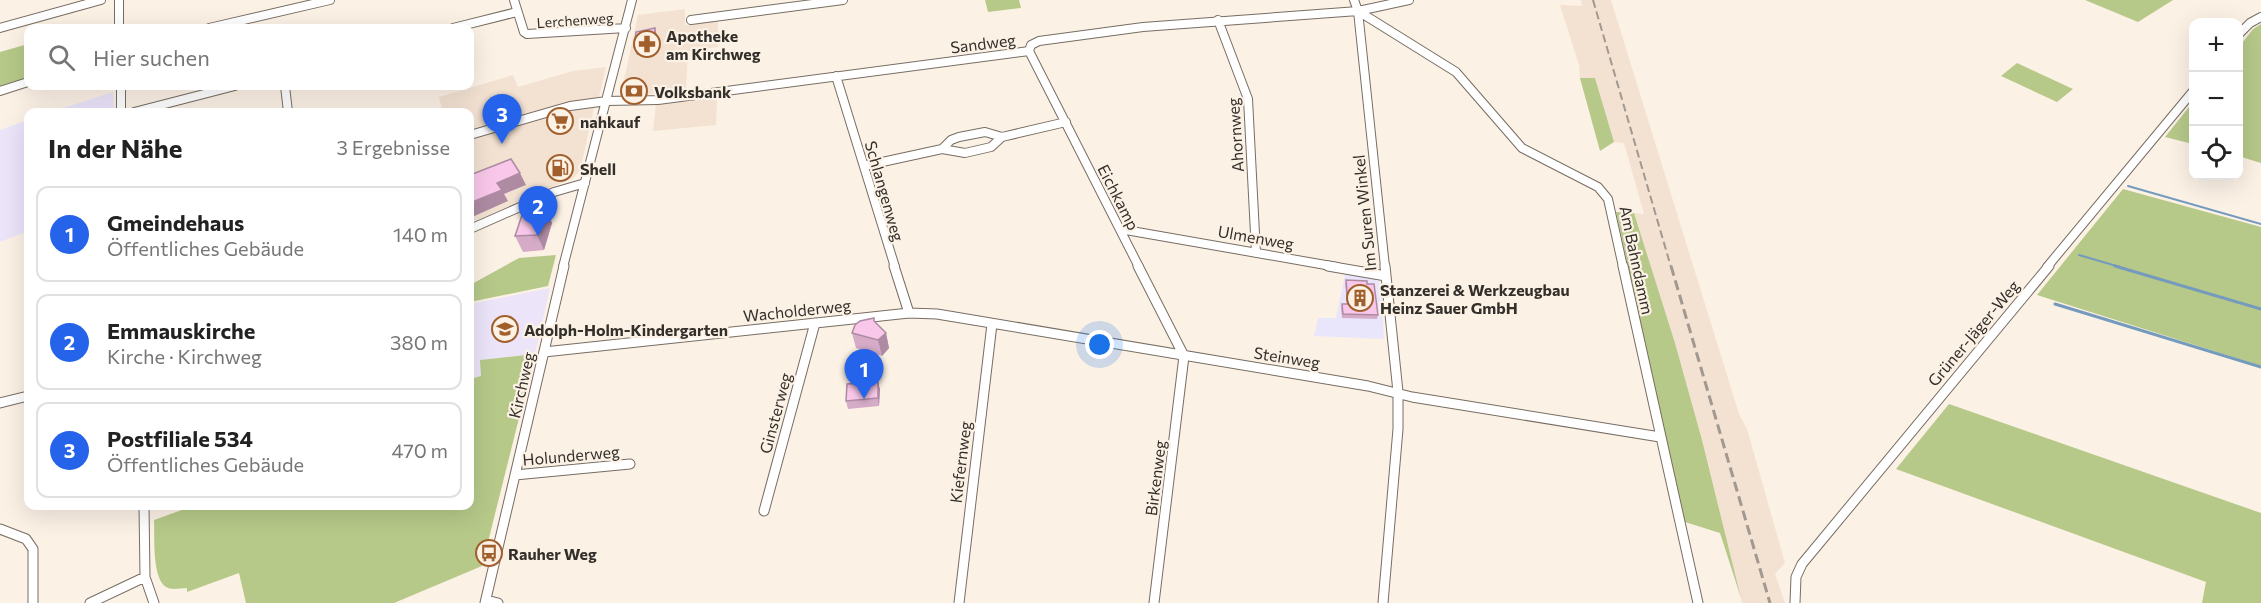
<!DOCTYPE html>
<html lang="de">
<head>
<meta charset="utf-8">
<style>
  body { margin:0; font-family:Commissioner,sans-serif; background:#f6f6f6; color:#222 }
  .controls { position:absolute; right:18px; top:18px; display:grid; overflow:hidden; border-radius:12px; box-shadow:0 6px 24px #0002 }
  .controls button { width:54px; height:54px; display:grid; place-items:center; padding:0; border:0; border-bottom:2px solid #e0e0e0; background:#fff; color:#222; font:30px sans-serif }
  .you { position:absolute; left:1100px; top:345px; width:21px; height:21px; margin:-15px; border:4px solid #fff; border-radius:50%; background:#1a73e8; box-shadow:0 0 0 9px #1a73e833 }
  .badge { display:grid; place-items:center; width:39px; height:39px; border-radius:50%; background:#2563eb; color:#fff; font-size:20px; font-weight:700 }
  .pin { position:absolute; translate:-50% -50px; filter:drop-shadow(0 2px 3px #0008) }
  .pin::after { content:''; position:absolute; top:32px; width:21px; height:18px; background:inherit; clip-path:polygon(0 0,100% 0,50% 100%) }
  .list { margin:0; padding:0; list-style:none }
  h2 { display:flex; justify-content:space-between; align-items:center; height:78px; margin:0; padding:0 24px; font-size:26px }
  h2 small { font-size:20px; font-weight:400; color:#767676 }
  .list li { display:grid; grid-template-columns:39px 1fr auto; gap:18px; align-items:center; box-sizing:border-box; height:96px; margin:0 12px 12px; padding:0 12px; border:2px solid #e0e0e0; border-radius:12px }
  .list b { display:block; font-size:22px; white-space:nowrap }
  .list p { margin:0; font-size:20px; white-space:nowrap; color:#767676 }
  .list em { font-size:20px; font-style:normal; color:#767676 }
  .icon { flex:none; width:33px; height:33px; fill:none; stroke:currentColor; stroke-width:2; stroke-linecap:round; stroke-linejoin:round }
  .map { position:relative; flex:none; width:2261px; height:603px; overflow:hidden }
  .search { position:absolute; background:#fff; box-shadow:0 6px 24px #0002; left:24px; top:24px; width:450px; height:66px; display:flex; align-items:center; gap:15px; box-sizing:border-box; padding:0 21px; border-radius:12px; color:#767676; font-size:22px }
  .panel { position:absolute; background:#fff; box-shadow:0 6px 24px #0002; left:24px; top:108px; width:450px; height:402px; border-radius:12px }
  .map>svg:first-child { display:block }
</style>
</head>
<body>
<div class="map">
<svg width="2261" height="603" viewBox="0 0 2261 603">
  <rect width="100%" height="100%" fill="#fcf1e5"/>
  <path fill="#f3e2d2" d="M1581,0h30l128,414 8,15 38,134 -10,11 10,29h-43l-40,-163 -27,-97 -41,-130 10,1 -20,-71 -10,-1 -19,-64h-15l-1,-13 -19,-60 22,1z
    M685,9v16l33,-4v26l-30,4 -2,38 -59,8 -6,-3 17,-79z
    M606,67l-7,30 -129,35v-20h-27l-4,-15 74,-22 5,12 55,-16z
    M717,97l-1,28 -63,6 3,-27z
    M590,106l4,2 -14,63 -7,7 -103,45v-85l101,-30z"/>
  <path fill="#e9e6fc" d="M1345,274l29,4 7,6 3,55 -70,-3 4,-18h18z"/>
  <path fill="#ece5fa" d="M113,92l1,20h-63z
    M28,120v111l-28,11v-112z
    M550,288l-15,66 -54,6v16l-11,3v-75z"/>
  <path fill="#b6c989" d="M985,0h34l2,8 -33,4z
    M2085,0h88l-35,22z
    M2261,24v139l-23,-7 1,-109 14,-18z
    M28,44v36l-28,8v-36z
    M2017,63l56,26 -16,13 -56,-26z
    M1580,78h15l19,64 -14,9z
    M2193,102v42l-28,-7z
    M2123,189l138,38v139l-224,-71z
    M1616,212l18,1 41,130 27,97 39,158 -21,-65 -35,-11z
    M556,255l-8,31 -78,16v-17l49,-27z
    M535,354l-53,212 -88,37h-148l-7,-30 -52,19v-4c-6,0 -14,2 -19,0 -17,-7 -13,-53 -14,-68l39,-14h277v-127l11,-3 -1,-16z
    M1949,404l312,109v90h-59l4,-21 -310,-113z"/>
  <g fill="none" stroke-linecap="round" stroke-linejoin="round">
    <path stroke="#749bbd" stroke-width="2" d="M2128,186l133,38
      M2079,255l41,12"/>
    <path stroke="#749bbd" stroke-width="3" d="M2115,266l146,43
      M2055,304l206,63"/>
    <defs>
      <path id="minor-far1" d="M119,0v28
        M514,0l10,32 3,2 99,-6
        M1354,0l4,11 27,256
        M1358,11l98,61 66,76 76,39 10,12 15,68
        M691,20l152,-20
        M1218,20l30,79 8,154
        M0,28l101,-28
        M209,28l121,-28
        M453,28l64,-16
        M2238,35l12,-12 11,-6
        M1029,51l110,216
        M836,76l59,191
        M121,86v26
        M285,86l3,26
        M0,91l28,-9
        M134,112l101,-26
        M470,135l100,-29 37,-5 51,-1 371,-49 2,-6 8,-4 104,-14 215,-16 51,-11
        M942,149l9,-9 8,-3 26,-5 17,5 64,-15
        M864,166l78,-17 23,4 26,-6 11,-10
        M470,229l84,-37 31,-9
        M1120,229l217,38
        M563,267l69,-267
        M2047,267l147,-177"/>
      <path id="minor" d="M894,266l15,47
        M1138,266l46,90 -30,247
        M1328,266l58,10
        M1623,266l75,337
        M544,352l365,-39 28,1 431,72 44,11 248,40
        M0,403l28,-7
        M515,475l115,-11
        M144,506l1,71 9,26
        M764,511l51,-188
        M0,529l26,10 7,10v54
        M486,600l12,3
        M90,603l55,-26
        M485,603l79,-337
        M959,603l33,-279
        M1383,603l15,-174v-37l-13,-126
        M1795,603l1,-26 6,-13 247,-298"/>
    </defs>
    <use href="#minor-far1" stroke="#776d63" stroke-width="10"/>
    <use href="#minor" stroke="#776d63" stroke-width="11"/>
    <use href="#minor-far1" stroke="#fff" stroke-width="8"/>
    <use href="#minor" stroke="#fff" stroke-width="9"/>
    <path stroke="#a19991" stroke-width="2" stroke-dasharray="8 4" stroke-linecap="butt" d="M1593,0l78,267"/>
    <path stroke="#a19991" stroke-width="3" stroke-dasharray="10 5" stroke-linecap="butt" d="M1671,266l99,337"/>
  </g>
  <path fill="#d5abc8" d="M545,207l7,16 -8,27 -21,2 -8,-16z
    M1346,280l21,4 11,31 -1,4 -35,-1 -1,-10 1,-4h5l-2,-20z
    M874,318l1,4 11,11 3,15 -7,8 -26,-8 -4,-15z
    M880,389l-1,17 -31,3 -2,-8z"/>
  <path fill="#ae8ba3" d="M655,28l2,8 -1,16 -19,3 -3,-8z
    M520,173l6,12 -22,9 4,7 -38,17v-15l27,-20z
    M545,207l7,16 -8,27 -7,-15z
    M886,333l3,15 -7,8 -4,-16z
    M878,382l2,7 -1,17 -1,-8z"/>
  <path fill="#f8c7e9" stroke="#ae8ba3" stroke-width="1.5" d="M655,28l-1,17 -20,2 2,-15z
    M511,159l9,14 -23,10 5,7 -32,13v-28z
    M545,207l-8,28 -22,1 9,-27z
    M1346,280l21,1v3h7l4,31 -35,-1 -1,-10h6z
    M874,318v3l12,12 -8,7 -26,-7 3,-8 5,-4z
    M878,382v16l-32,3 1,-17z"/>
  <defs>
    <symbol id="pharmacy-ring" viewBox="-11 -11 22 22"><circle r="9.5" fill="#fcf1e5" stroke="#a15f2c" stroke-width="1.5"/><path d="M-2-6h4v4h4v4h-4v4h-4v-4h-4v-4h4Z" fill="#a15f2c"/></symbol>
    <symbol id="bank-ring" viewBox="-11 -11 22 22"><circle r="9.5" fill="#fcf1e5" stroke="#a15f2c" stroke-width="1.5"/><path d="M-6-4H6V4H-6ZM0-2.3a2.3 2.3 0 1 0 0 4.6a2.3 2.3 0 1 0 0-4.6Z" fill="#a15f2c"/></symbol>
    <symbol id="supermarket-ring" viewBox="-11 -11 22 22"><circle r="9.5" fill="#fcf1e5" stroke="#a15f2c" stroke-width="1.5"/><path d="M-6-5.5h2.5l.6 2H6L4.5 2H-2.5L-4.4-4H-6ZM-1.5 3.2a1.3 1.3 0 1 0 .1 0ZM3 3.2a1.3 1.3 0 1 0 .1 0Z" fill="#a15f2c"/></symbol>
    <symbol id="fuel-ring" viewBox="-11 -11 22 22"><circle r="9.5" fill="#fcf1e5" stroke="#a15f2c" stroke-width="1.5"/><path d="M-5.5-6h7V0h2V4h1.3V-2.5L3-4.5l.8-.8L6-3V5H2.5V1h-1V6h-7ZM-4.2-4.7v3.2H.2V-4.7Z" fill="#a15f2c"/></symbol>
    <symbol id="building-ring" viewBox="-11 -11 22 22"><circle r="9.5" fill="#fcf1e5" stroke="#a15f2c" stroke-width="1.5"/><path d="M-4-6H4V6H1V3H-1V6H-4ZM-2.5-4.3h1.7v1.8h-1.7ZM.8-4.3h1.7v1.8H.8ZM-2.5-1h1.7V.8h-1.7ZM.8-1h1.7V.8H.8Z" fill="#a15f2c"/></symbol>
    <symbol id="school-ring" viewBox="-11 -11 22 22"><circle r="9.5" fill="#fcf1e5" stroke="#a15f2c" stroke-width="1.5"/><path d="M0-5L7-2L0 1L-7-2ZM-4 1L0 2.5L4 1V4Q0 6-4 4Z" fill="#a15f2c"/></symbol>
    <symbol id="bus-ring" viewBox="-11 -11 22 22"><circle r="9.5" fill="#fcf1e5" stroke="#a15f2c" stroke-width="1.5"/><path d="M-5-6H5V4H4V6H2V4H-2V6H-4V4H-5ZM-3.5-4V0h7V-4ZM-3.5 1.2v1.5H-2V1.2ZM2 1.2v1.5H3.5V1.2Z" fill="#a15f2c"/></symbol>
  </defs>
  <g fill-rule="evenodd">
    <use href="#pharmacy-ring" x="632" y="29" width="30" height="30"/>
    <use href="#bank-ring" x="619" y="76" width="30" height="30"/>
    <use href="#supermarket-ring" x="545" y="106" width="30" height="30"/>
    <use href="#fuel-ring" x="545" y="153" width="30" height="30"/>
    <use href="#building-ring" x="1345" y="283" width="30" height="30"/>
    <use href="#school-ring" x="490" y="314" width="30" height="30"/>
    <use href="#bus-ring" x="474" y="538" width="30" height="30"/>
  </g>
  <g text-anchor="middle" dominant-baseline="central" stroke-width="4.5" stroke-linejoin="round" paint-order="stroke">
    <g font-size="14" fill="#332f2b" stroke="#fcf1e5">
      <text transform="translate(575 20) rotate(-4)">Lerchenweg</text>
    </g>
    <g font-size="16" font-weight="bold" fill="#332f2b" stroke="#fcf1e5" text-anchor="start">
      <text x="666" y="35">Apotheke<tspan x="666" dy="18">am Kirchweg</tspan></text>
      <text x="654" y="91">Volksbank</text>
      <text x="580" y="121">nahkauf</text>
      <text x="580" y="168">Shell</text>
      <text x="1380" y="289">Stanzerei &amp; Werkzeugbau<tspan x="1380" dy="18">Heinz Sauer GmbH</tspan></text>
      <text x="524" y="329">Adolph-Holm-Kindergarten</text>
      <text x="508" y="553">Rauher Weg</text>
    </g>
    <g font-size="16" fill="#332f2b" stroke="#fcf1e5">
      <text transform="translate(983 43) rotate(-7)">Sandweg</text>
      <text transform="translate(1235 135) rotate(-94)">Ahornweg</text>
      <text transform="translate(885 191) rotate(74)">Schlangenweg</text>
      <text transform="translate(1119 197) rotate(63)">Eichkamp</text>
      <text transform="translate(1364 213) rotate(-96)">Im Suren Winkel</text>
      <text transform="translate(1256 237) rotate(10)">Ulmenweg</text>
      <text transform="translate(1637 260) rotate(78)">Am Bahndamm</text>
      <text transform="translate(797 310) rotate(-6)">Wacholderweg</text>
      <text transform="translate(1973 333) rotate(-50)">Grüner-Jäger-Weg</text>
      <text transform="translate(1287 357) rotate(9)">Steinweg</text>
      <text transform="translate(521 385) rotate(-77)">Kirchweg</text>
      <text transform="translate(775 413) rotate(-75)">Ginsterweg</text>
      <text transform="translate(571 455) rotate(-5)">Holunderweg</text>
      <text transform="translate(960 462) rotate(-83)">Kiefernweg</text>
      <text transform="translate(1155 478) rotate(-83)">Birkenweg</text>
    </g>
  </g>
</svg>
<div class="controls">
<button>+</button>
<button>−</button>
<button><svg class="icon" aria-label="locate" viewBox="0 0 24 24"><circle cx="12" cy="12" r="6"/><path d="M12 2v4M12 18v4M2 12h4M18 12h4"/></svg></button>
</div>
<div class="you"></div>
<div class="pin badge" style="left:864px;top:399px">1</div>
<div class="pin badge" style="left:538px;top:236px">2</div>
<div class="pin badge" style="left:502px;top:144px">3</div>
<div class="search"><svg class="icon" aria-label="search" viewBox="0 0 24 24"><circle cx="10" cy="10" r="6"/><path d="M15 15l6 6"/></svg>Hier suchen</div>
<section class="panel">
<h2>In der Nähe<small>3 Ergebnisse</small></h2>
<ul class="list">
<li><span class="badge">1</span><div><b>Gmeindehaus</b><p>Öffentliches Gebäude</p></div><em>140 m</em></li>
<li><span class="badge">2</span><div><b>Emmauskirche</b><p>Kirche · Kirchweg</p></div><em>380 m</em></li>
<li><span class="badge">3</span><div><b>Postfiliale 534</b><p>Öffentliches Gebäude</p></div><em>470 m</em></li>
</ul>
</section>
</div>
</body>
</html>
